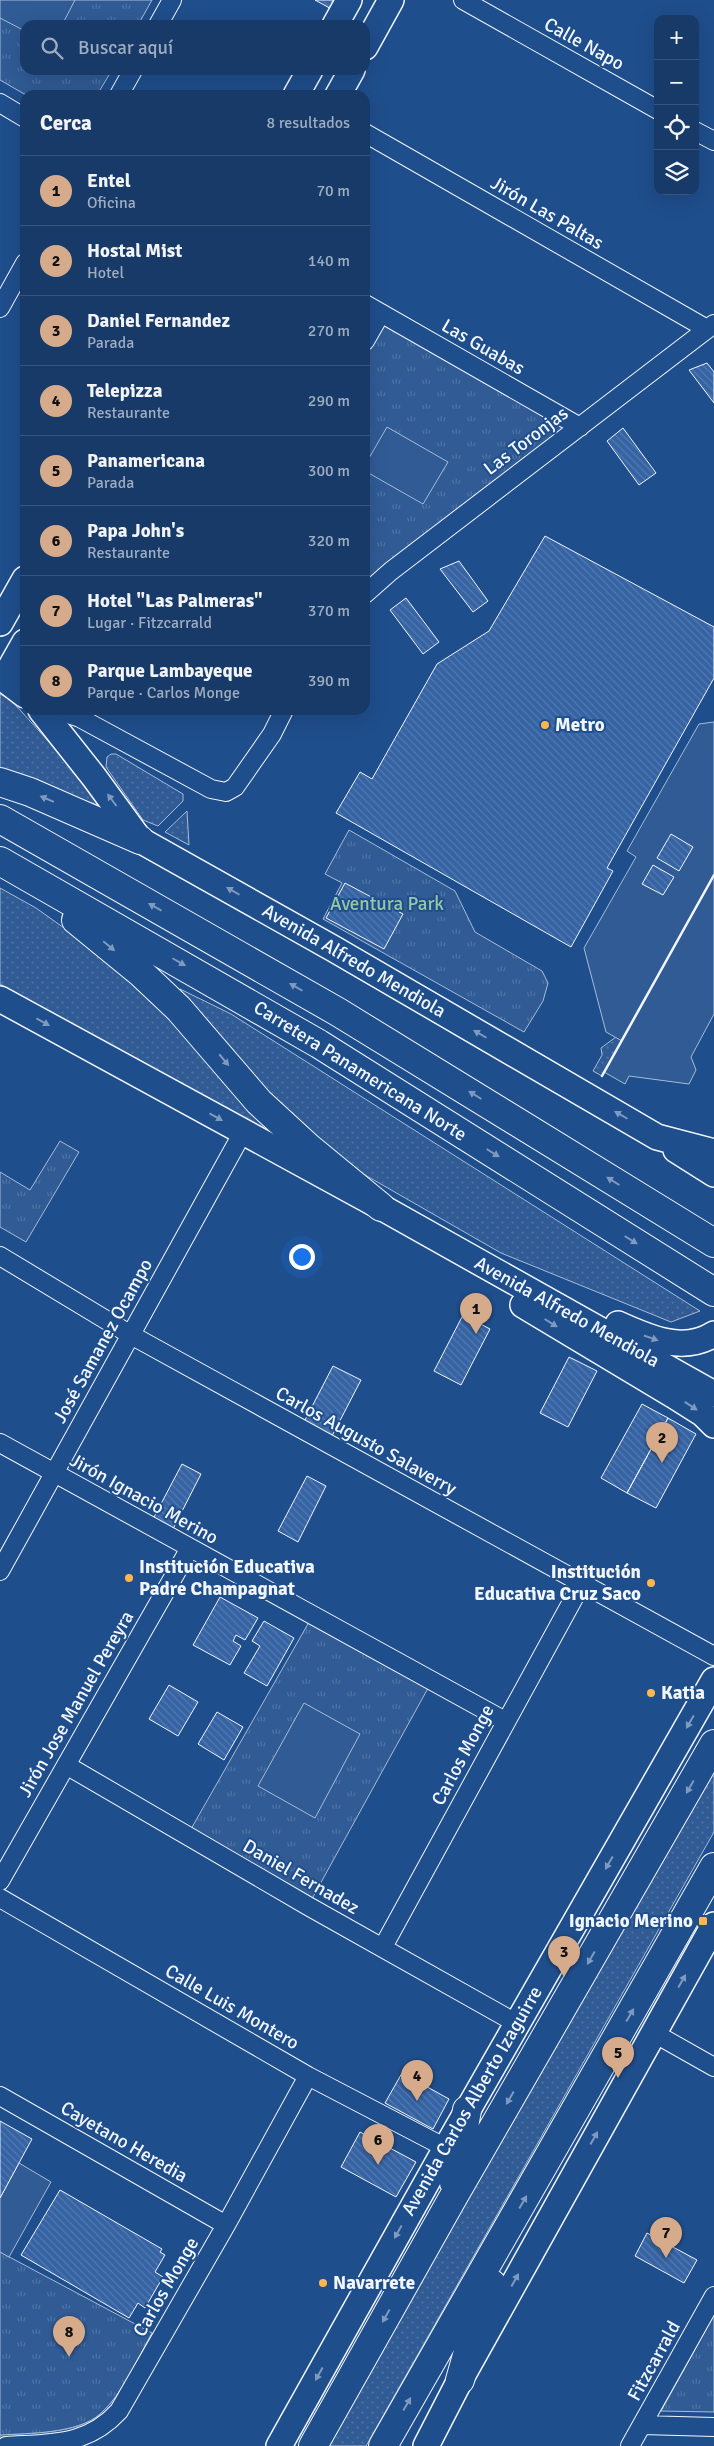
<!DOCTYPE html>
<html lang="es">
<head>
<meta charset="utf-8">
<style>
  body { margin:0; font-family:Signika,sans-serif; background:#244571; color:#f1f3f6 }
  .controls { position:absolute; right:15px; top:15px; display:grid; overflow:hidden; border-radius:10px; box-shadow:0 5px 20px #0002 }
  .controls button { width:45px; height:45px; display:grid; place-items:center; padding:0; border:0; border-bottom:1px solid #36547d; background:#173a69; color:#f1f3f6; font:25px sans-serif }
  .you { position:absolute; left:301px; top:1256px; width:18px; height:18px; margin:-12px; border:4px solid #fff; border-radius:50%; background:#1a73e8; box-shadow:0 0 0 8px #1a73e833 }
  .badge { display:grid; place-items:center; width:32px; height:32px; border-radius:50%; background:#d6ab8b; color:#111; font-size:16px; font-weight:700 }
  .pin { position:absolute; translate:-50% -41px; filter:drop-shadow(0 1px 2px #0008) }
  .pin::after { content:''; position:absolute; top:26px; width:18px; height:15px; background:inherit; clip-path:polygon(0 0,100% 0,50% 100%) }
  .list { margin:0; padding:0; list-style:none }
  h2 { display:flex; justify-content:space-between; align-items:center; height:65px; margin:0; padding:0 20px; font-size:21px }
  h2 small { font-size:16px; font-weight:400; color:#9eadc0 }
  .list li { display:grid; grid-template-columns:32px 1fr auto; gap:15px; align-items:center; box-sizing:border-box; height:70px; padding:0 20px; border-top:1px solid #36547d }
  .list b { display:block; font-size:19px; white-space:nowrap }
  .list p { margin:0; font-size:16px; white-space:nowrap; color:#9eadc0 }
  .list em { font-size:16px; font-style:normal; color:#9eadc0 }
  .icon { flex:none; width:28px; height:28px; fill:none; stroke:currentColor; stroke-width:2; stroke-linecap:round; stroke-linejoin:round }
  .map { position:relative; flex:none; width:714px; height:2446px; overflow:hidden }
  .search { position:absolute; background:#173a69; box-shadow:0 5px 20px #0002; left:20px; top:20px; width:350px; height:55px; display:flex; align-items:center; gap:12px; box-sizing:border-box; padding:0 18px; border-radius:15px; color:#9eadc0; font-size:19px }
  .panel { position:absolute; background:#173a69; box-shadow:0 5px 20px #0002; left:20px; top:90px; width:350px; height:625px; border-radius:15px }
  .map>svg:first-child { display:block }
</style>
</head>
<body>
<div class="map">
<svg width="714" height="2446" viewBox="0 0 714 2446">
  <defs>
    <pattern id="grass-dots" width="8" height="8" patternUnits="userSpaceOnUse" patternTransform="scale(1.25)"><rect width="8" height="8" fill="#305b95"/><path d="M2 2h.1M6 6h.1" fill="none" stroke="#4e73a5" stroke-width="1.8" stroke-linecap="round"/></pattern>
    <pattern id="park-tufts" width="24" height="20" patternUnits="userSpaceOnUse" patternTransform="scale(1.25)"><rect width="24" height="20" fill="#305b95"/><path d="M3 7l-1-3M5 7V3M7 7l1-3M15 17l-1-3M17 17v-4M19 17l1-3" fill="none" stroke="#4e73a5"/></pattern>
    <pattern id="building-back-hatch" width="6" height="6" patternUnits="userSpaceOnUse" patternTransform="scale(1.25)"><rect width="6" height="6" fill="#3563a3"/><path d="M-1 5l2 2M0 0l6 6M5-1l2 2" fill="none" stroke="#537ab1"/></pattern>
  </defs>
  <rect width="100%" height="100%" fill="#1f4e8c"/>
  <path fill="url(#grass-dots)" stroke="#a8bbd7" d="M0,694l11,6 48,53 42,53 -101,-31z
    M111,754h5l67,40v7l-25,25 -15,-6 -37,-53 1,-10z
    M187,811l2,34 -24,-13z
    M0,888l36,20 94,67 187,186 -317,-177z
    M180,989l51,25 469,297 -29,11 -170,-69 -176,-101 -128,-137z
    M616,1037l6,4 -20,35 -9,-5 9,-16 -1,-7z
    M714,1769v63l-348,614h-39z
    M152,2333l10,6 -54,84 -108,23v-11c29,-2 78,-1 100,-21 23,-20 37,-55 52,-81z"/>
  <path fill="url(#park-tufts)" stroke="#a8bbd7" d="M0,0h152l-14,25h-113v45h87l-15,25h-71l-26,-15z
    M383,323l185,104 -203,155v-227z
    M349,830l106,61 20,41 67,39 6,12 -5,18 -19,31 -201,-113 19,-36 -17,-9z
    M60,1141l19,11 -53,90 -26,-15v-55l30,18z
    M313,1615l119,66 -124,225 -121,-70z
    M0,2252l152,81c-15,26 -29,61 -52,81 -23,20 -71,19 -100,21z
    M714,2315v97l-53,-1z"/>
  <path fill="#305b95" stroke="#a8bbd7" d="M0,0h75l-13,25h-37v6l-25,-13z
    M387,427l61,35 -25,42 -58,-33v-6z
    M714,722v292l-23,43 5,13 -7,14 -60,-8 -4,8 -21,-12 18,-31 -16,-9 -22,-84 52,-91 -9,-6 72,-127z
    M304,1703l56,31 -45,84 -57,-32z
    M19,2163l32,19 -42,75 -9,-5v-54z"/>
  <path fill="url(#building-back-hatch)" stroke="#f2f6ff" d="M315,0h26l-6,11z
    M707,363l7,9v31l-25,-33z
    M623,428l33,45 -17,12 -32,-44z
    M545,536l169,91v51l-107,190 6,3 -42,76 -235,-134 24,-41 12,7 65,-115 52,-33z
    M459,561l29,40 -15,11 -33,-43z
    M406,598l33,44 -16,12 -33,-44z
    M671,834l22,13 -14,24 -22,-13z
    M653,865l21,12 -11,18 -21,-11z
    M345,883l58,31 -19,35 -58,-31z
    M463,1315l27,14 -29,56 -27,-14z
    M569,1357l28,14 -29,56 -28,-14z
    M333,1366l28,14 -29,56 -28,-14z
    M642,1404l26,14 -41,75 -26,-15z
    M668,1418l28,16 -40,74 -29,-15z
    M182,1464l19,10 -28,55 -20,-10z
    M307,1476l19,10 -28,56 -20,-11z
    M220,1597l38,21 -13,22 -9,-5 -3,6 8,5 -11,19 -37,-20z
    M264,1621l30,17 -27,48 -23,-13 16,-27 -8,-5z
    M169,1685l29,17 -20,34 -29,-17z
    M217,1712l26,15 -19,33 -26,-16z
    M402,2073l47,26 -16,30 -48,-26z
    M0,2121l32,18 -32,59z
    M360,2132l56,30 -20,35 -55,-30z
    M60,2190l102,59 -2,3 5,3 -10,17 8,5 -18,31 -7,-5 -9,15 -108,-63z
    M647,2233l50,27 -13,23 -49,-27z"/>
  <g fill="none" stroke-linecap="round" stroke-linejoin="round">
    <defs>
      <path id="street" d="M463,0l195,110
        M158,25l14,-25
        M119,95l14,-25
        M0,103l25,15
        M695,131l19,10
        M365,133l342,196
        M365,304l215,123
        M0,308l25,-45
        M365,341l16,-28
        M365,594l26,-23 323,-247
        M56,710l24,8 131,71 15,3 9,-5 37,-53 12,-24
        M0,1256l131,79 583,321
        M0,1443l505,278
        M0,1571l243,-439
        M66,1765l242,141 208,117
        M0,1881l190,-333
        M0,1898l308,178 138,72
        M383,1947l198,-362
        M652,2032l62,35
        M0,2096l226,129
        M642,2425l72,2
        M6,2446c46,-3 81,0 113,-35l107,-186 82,-149
        M630,2446l84,-150"/>
      <path id="secondary" d="M335,25l14,-25
        M365,47l26,-47
        M296,95l14,-25
        M338,95l14,-25
        M0,623l25,-44
        M0,676l25,19
        M4,679l21,-37
        M41,710l53,67 46,63 194,109 323,188 57,15
        M0,999l381,208 333,187
        M676,1150l38,24
        M523,1305l150,90 30,19 11,11
        M618,1324c29,13 65,30 96,10
        M279,2446l167,-298 268,-468
        M426,2446l34,-66 254,-455"/>
      <path id="primary" d="M454,2183l13,-73
        M460,2380l15,-53 17,-43
        M313,2446l138,-245 263,-457
        M383,2446l331,-579"/>
      <path id="highway" d="M0,782l30,10 110,48
        M0,819l338,193 376,231
        M0,861l319,183 395,248
        M76,920l66,54 37,35 80,93 49,45 73,60"/>
    </defs>
    <use href="#street" stroke="#f2f6ff" stroke-width="20"/>
    <use href="#secondary" stroke="#f2f6ff" stroke-width="28"/>
    <use href="#primary" stroke="#f2f6ff" stroke-width="30"/>
    <use href="#highway" stroke="#f2f6ff" stroke-width="30"/>
    <use href="#street" stroke="#1f4e8c" stroke-width="18"/>
    <use href="#secondary" stroke="#1f4e8c" stroke-width="25"/>
    <use href="#primary" stroke="#1f4e8c" stroke-width="28"/>
    <use href="#highway" stroke="#1f4e8c" stroke-width="28"/>
    <path stroke="#f2f6ff" stroke-width="2.5" d="M602,1076l112,-201"/>
  </g>
  <defs><path id="oneway-solid" d="M-6-.8H1V-3.2L6.5 0L1 3.2V.8H-6Z" transform="scale(1.25)"/></defs>
  <g fill="#7e9ac0">
    <use href="#oneway-solid" transform="translate(47 799) rotate(-157)"/>
    <use href="#oneway-solid" transform="translate(112 800) rotate(-127)"/>
    <use href="#oneway-solid" transform="translate(233 891) rotate(-150)"/>
    <use href="#oneway-solid" transform="translate(155 907) rotate(-151)"/>
    <use href="#oneway-solid" transform="translate(109 946) rotate(40)"/>
    <use href="#oneway-solid" transform="translate(179 962) rotate(30)"/>
    <use href="#oneway-solid" transform="translate(296 987) rotate(-150)"/>
    <use href="#oneway-solid" transform="translate(43 1022) rotate(29)"/>
    <use href="#oneway-solid" transform="translate(480 1034) rotate(-150)"/>
    <use href="#oneway-solid" transform="translate(224 1060) rotate(50)"/>
    <use href="#oneway-solid" transform="translate(475 1095) rotate(-148)"/>
    <use href="#oneway-solid" transform="translate(621 1115) rotate(-150)"/>
    <use href="#oneway-solid" transform="translate(216 1117) rotate(29)"/>
    <use href="#oneway-solid" transform="translate(493 1153) rotate(32)"/>
    <use href="#oneway-solid" transform="translate(613 1181) rotate(-148)"/>
    <use href="#oneway-solid" transform="translate(631 1240) rotate(32)"/>
    <use href="#oneway-solid" transform="translate(551 1323) rotate(32)"/>
    <use href="#oneway-solid" transform="translate(651 1338) rotate(19)"/>
    <use href="#oneway-solid" transform="translate(691 1406) rotate(33)"/>
    <use href="#oneway-solid" transform="translate(690 1722) rotate(120)"/>
    <use href="#oneway-solid" transform="translate(690 1787) rotate(120)"/>
    <use href="#oneway-solid" transform="translate(609 1863) rotate(120)"/>
    <use href="#oneway-solid" transform="translate(591 1958) rotate(120)"/>
    <use href="#oneway-solid" transform="translate(682 1981) rotate(-60)"/>
    <use href="#oneway-solid" transform="translate(630 2015) rotate(-60)"/>
    <use href="#oneway-solid" transform="translate(510 2098) rotate(120)"/>
    <use href="#oneway-solid" transform="translate(594 2138) rotate(-61)"/>
    <use href="#oneway-solid" transform="translate(523 2202) rotate(-60)"/>
    <use href="#oneway-solid" transform="translate(398 2232) rotate(119)"/>
    <use href="#oneway-solid" transform="translate(515 2280) rotate(-61)"/>
    <use href="#oneway-solid" transform="translate(386 2316) rotate(119)"/>
    <use href="#oneway-solid" transform="translate(319 2374) rotate(119)"/>
    <use href="#oneway-solid" transform="translate(407 2404) rotate(-60)"/>
  </g>
  <g fill="#ffb74d" stroke="#1f4e8c" stroke-width="2">
    <circle cx="545" cy="725" r="5"/>
    <circle cx="129" cy="1578" r="5"/>
    <circle cx="651" cy="1583" r="5"/>
    <circle cx="651" cy="1693" r="5"/>
    <rect x="698" y="1916" width="10" height="10" rx="2.5"/>
    <circle cx="323" cy="2283" r="5"/>
  </g>
  <g text-anchor="middle" dominant-baseline="central" stroke-width="4" stroke-linejoin="round" paint-order="stroke">
    <g font-size="19" fill="#f2f6ff" stroke="#1f4e8c">
      <text transform="translate(584 44) rotate(29)">Calle Napo</text>
      <text transform="translate(547 213) rotate(30)">Jirón Las Paltas</text>
      <text transform="translate(483 347) rotate(30)">Las Guabas</text>
      <text transform="translate(526 441) rotate(-37)">Las Toronjas</text>
      <text transform="translate(354 961) rotate(30)">Avenida Alfredo Mendiola</text>
      <text transform="translate(360 1071) rotate(32)">Carretera Panamericana Norte</text>
      <text transform="translate(567 1312) rotate(29)">Avenida Alfredo Mendiola</text>
      <text transform="translate(103 1341) rotate(-61)">José Samanez Ocampo</text>
      <text transform="translate(366 1441) rotate(29)">Carlos Augusto Salaverry</text>
      <text transform="translate(144 1499) rotate(29)">Jirón Ignacio Merino</text>
      <text transform="translate(76 1704) rotate(-60)">Jirón Jose Manuel Pereyra</text>
      <text transform="translate(463 1755) rotate(-62)">Carlos Monge</text>
      <text transform="translate(301 1877) rotate(30)">Daniel Fernadez</text>
      <text transform="translate(232 2007) rotate(30)">Calle Luis Montero</text>
      <text transform="translate(472 2101) rotate(-60)">Avenida Carlos Alberto Izaguirre</text>
      <text transform="translate(124 2142) rotate(30)">Cayetano Heredia</text>
      <text transform="translate(166 2287) rotate(-60)">Carlos Monge</text>
      <text transform="translate(654 2361) rotate(-61)">Fitzcarrald</text>
    </g>
    <g font-size="19" font-weight="bold" fill="#f2f6ff" stroke="#1f4e8c" text-anchor="start">
      <text x="555" y="725">Metro</text>
      <text x="139" y="1567">Institución Educativa<tspan x="139" dy="22">Padre Champagnat</tspan></text>
      <text x="641" y="1572" text-anchor="end">Institución<tspan x="641" dy="22">Educativa Cruz Saco</tspan></text>
      <text x="661" y="1693">Katia</text>
      <text x="693" y="1921" text-anchor="end">Ignacio Merino</text>
      <text x="333" y="2283">Navarrete</text>
    </g>
    <g font-size="19" fill="#97c8a6" stroke="#1f4e8c">
      <text x="387" y="904">Aventura Park</text>
    </g>
  </g>
</svg>
<div class="controls">
<button>+</button>
<button>−</button>
<button><svg class="icon" aria-label="locate" viewBox="0 0 24 24"><circle cx="12" cy="12" r="6"/><path d="M12 2v4M12 18v4M2 12h4M18 12h4"/></svg></button>
<button><svg class="icon" aria-label="layers" viewBox="0 0 24 24"><path d="M12 4l9 5-9 5-9-5zM3 14l9 5 9-5"/></svg></button>
</div>
<div class="you"></div>
<div class="pin badge" style="left:476px;top:1334px">1</div>
<div class="pin badge" style="left:662px;top:1463px">2</div>
<div class="pin badge" style="left:564px;top:1977px">3</div>
<div class="pin badge" style="left:417px;top:2101px">4</div>
<div class="pin badge" style="left:618px;top:2078px">5</div>
<div class="pin badge" style="left:378px;top:2165px">6</div>
<div class="pin badge" style="left:666px;top:2258px">7</div>
<div class="pin badge" style="left:69px;top:2357px">8</div>
<div class="search"><svg class="icon" aria-label="search" viewBox="0 0 24 24"><circle cx="10" cy="10" r="6"/><path d="M15 15l6 6"/></svg>Buscar aquí</div>
<section class="panel">
<h2>Cerca<small>8 resultados</small></h2>
<ul class="list">
<li><span class="badge">1</span><div><b>Entel</b><p>Oficina</p></div><em>70 m</em></li>
<li><span class="badge">2</span><div><b>Hostal Mist</b><p>Hotel</p></div><em>140 m</em></li>
<li><span class="badge">3</span><div><b>Daniel Fernandez</b><p>Parada</p></div><em>270 m</em></li>
<li><span class="badge">4</span><div><b>Telepizza</b><p>Restaurante</p></div><em>290 m</em></li>
<li><span class="badge">5</span><div><b>Panamericana</b><p>Parada</p></div><em>300 m</em></li>
<li><span class="badge">6</span><div><b>Papa John's</b><p>Restaurante</p></div><em>320 m</em></li>
<li><span class="badge">7</span><div><b>Hotel &quot;Las Palmeras&quot;</b><p>Lugar · Fitzcarrald</p></div><em>370 m</em></li>
<li><span class="badge">8</span><div><b>Parque Lambayeque</b><p>Parque · Carlos Monge</p></div><em>390 m</em></li>
</ul>
</section>
</div>
</body>
</html>
